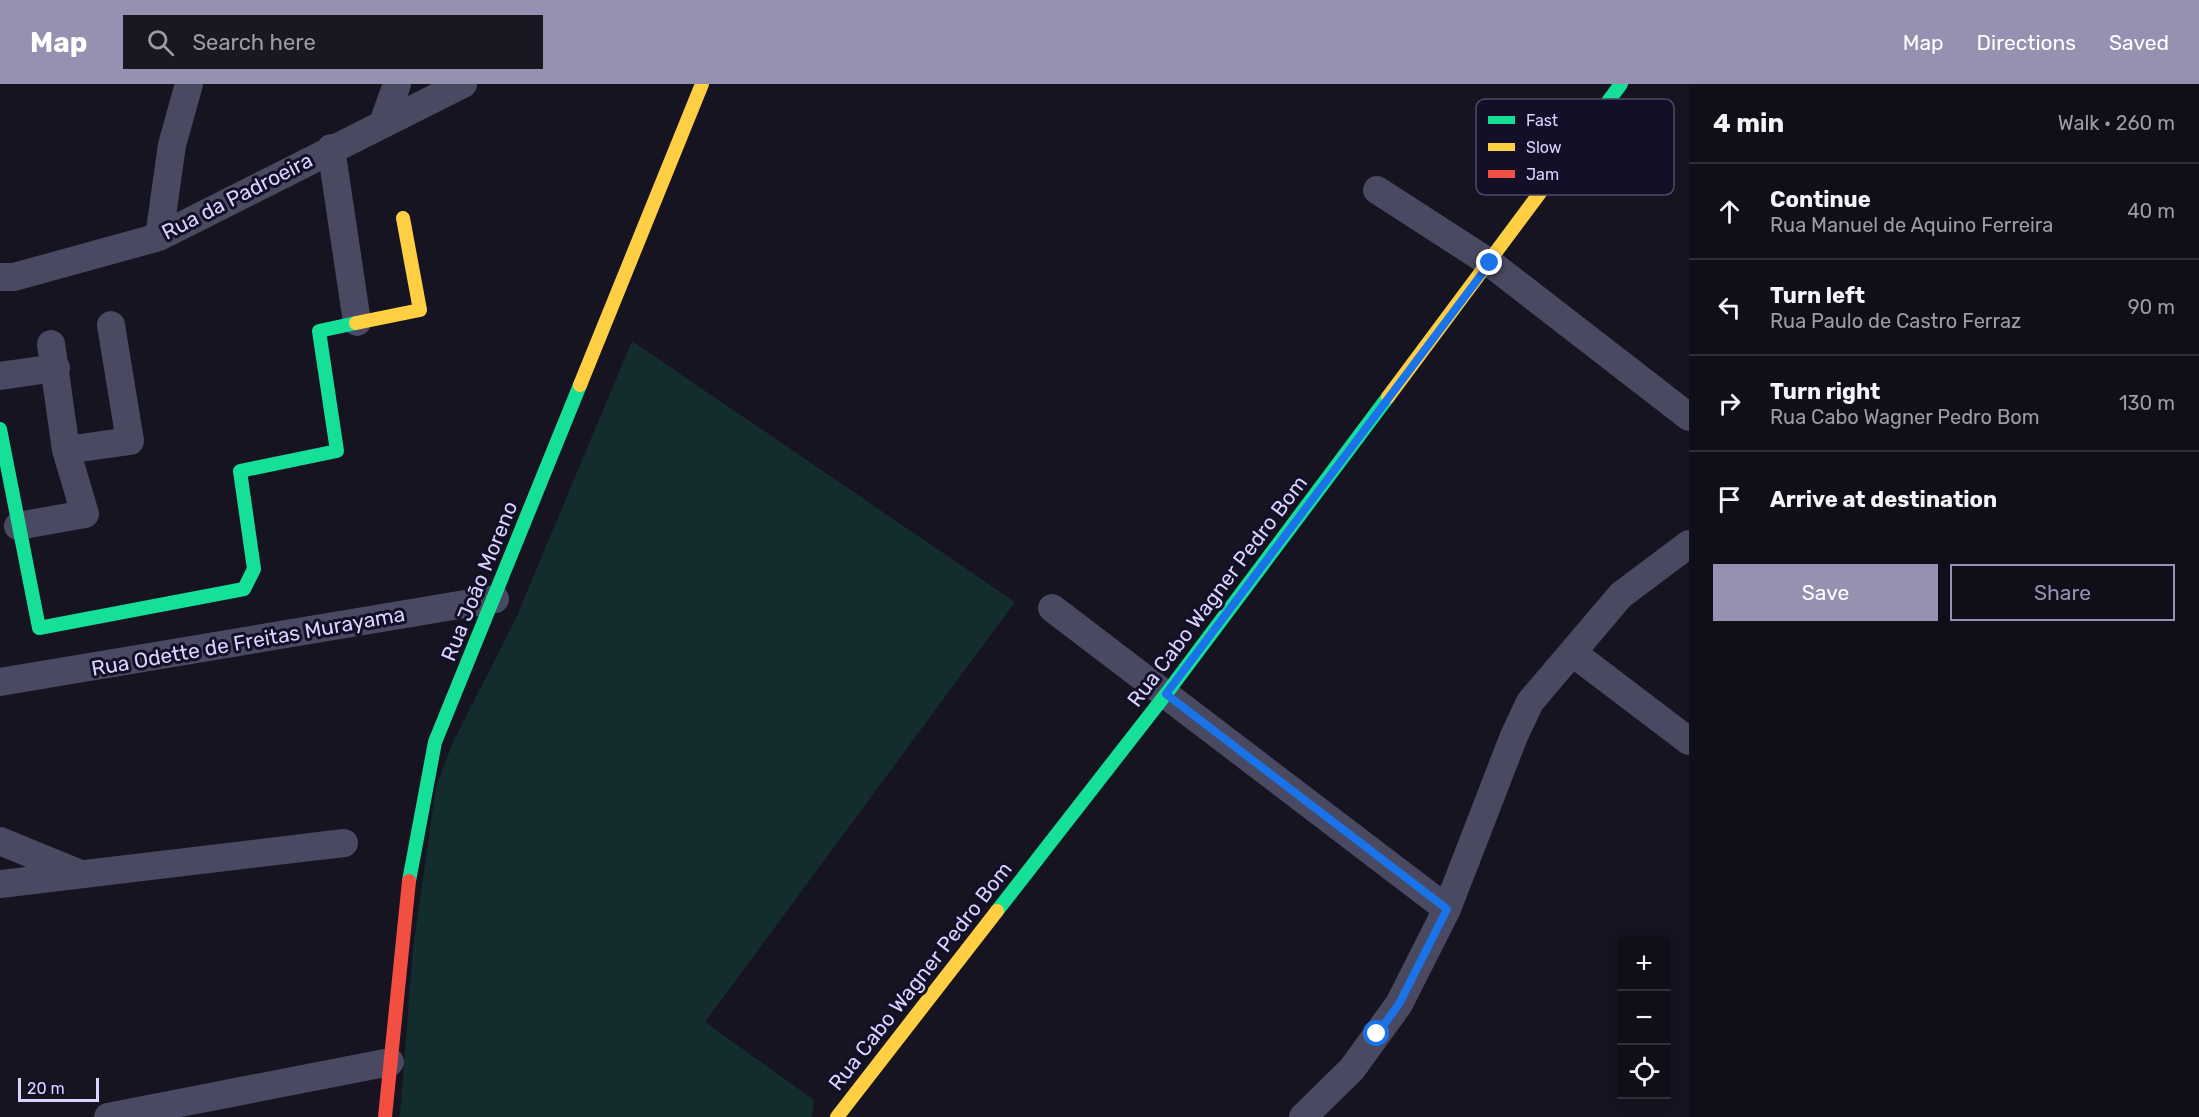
<!DOCTYPE html>
<html lang="en">
<head>
<meta charset="utf-8">
<style>
  body { margin:0; font-family:Rubik,sans-serif; background:#191822; color:#f1f3f6 }
  .controls { position:absolute; right:18px; bottom:18px; display:grid; overflow:hidden; border-radius:0px; box-shadow:0 3px 15px #0003 }
  .controls button { width:54px; height:54px; display:grid; place-items:center; padding:0; border:0; border-bottom:2px solid #302f38; background:#100f19; color:#f1f3f6; font:30px sans-serif }
  .scale { position:absolute; left:18px; bottom:15px; width:81px; box-sizing:border-box; padding-left:6px; border:3px solid #d9d4ff; border-top:0; font-size:16px; line-height:21px; white-space:nowrap; color:#d9d4ff; -webkit-text-stroke:4px #130f26; paint-order:stroke }
  .stop { position:absolute; width:18px; height:18px; margin:-14px; border:4px solid #1a73e8; border-radius:50%; background:#fff }
  .stop.end { background:#1a73e8; border-color:#fff; box-shadow:0 2px 6px #0008 }
  .list { margin:0; padding:0; list-style:none }
  h2 { display:flex; justify-content:space-between; align-items:center; height:78px; margin:0; padding:0 24px; font-size:26px }
  h2 small { font-size:20px; font-weight:400; color:#9c9ca2 }
  .list li { display:grid; grid-template-columns:39px 1fr auto; gap:18px; align-items:center; box-sizing:border-box; height:96px; padding:0 24px; border-top:2px solid #302f38 }
  .list b { display:block; font-size:22px; white-space:nowrap }
  .list p { margin:0; font-size:20px; white-space:nowrap; color:#9c9ca2 }
  .list em { font-size:20px; font-style:normal; color:#9c9ca2 }
  .actions { display:flex; gap:12px; padding:18px 24px }
  .actions a { flex:1; padding:14px 0; border:2px solid #9591b1; border-radius:0px; text-align:center; font-size:21px; color:#9591b1 }
  .actions .main { background:#9591b1; color:#fff }
  .icon { flex:none; width:33px; height:33px; fill:none; stroke:currentColor; stroke-width:2; stroke-linecap:round; stroke-linejoin:round }
  .map { position:relative; flex:none; width:1689px; height:1033px; overflow:hidden }
  header { display:flex; align-items:center; gap:36px; box-sizing:border-box; height:84px; padding:0 30px; background:#9591b1; color:#fff }
  header strong { font-size:28px }
  nav { display:flex; gap:33px; margin-inline-start:auto; font-size:21px }
  .search { width:420px; height:54px; background:#191822; display:flex; align-items:center; gap:15px; box-sizing:border-box; padding:0 21px; border-radius:0px; color:#9c9ca2; font-size:22px }
  main { display:flex }
  aside { flex:1; background:#100f19 }
  .map>svg:first-child { display:block }
</style>
</head>
<body>
<header>
<strong>Map</strong>
<div class="search"><svg class="icon" aria-label="search" viewBox="0 0 24 24"><circle cx="10" cy="10" r="6"/><path d="M15 15l6 6"/></svg>Search here</div>
<nav><a>Map</a><a>Directions</a><a>Saved</a></nav>
</header>
<main>
<div class="map">
<svg width="1689" height="1033" viewBox="0 0 1689 1033">
  <rect width="100%" height="100%" fill="#161421"/>
  <path fill="#132c2d" d="M632,257l383,261 -310,420 109,78 -2,17h-412l13,-169 23,-162 17,-44 63,-124z"/>
  <g fill="none" stroke-linecap="round" stroke-linejoin="round">
    <path stroke="#4a4962" stroke-width="28" d="M383,39l14,-39
      M331,64l26,174
      M1377,106l113,73 199,154
      M159,153l13,-92 17,-61
      M0,193h14l145,-40 304,-153
      M0,292l56,-8
      M66,366l64,-9 -19,-116
      M18,442l67,-12 -19,-64 -15,-106
      M1052,524l395,301
      M1573,569l116,88
      M0,598l495,-83
      M0,757l78,32
      M0,800l344,-41
      M108,1033l282,-55
      M1303,1033l49,-48 47,-65 48,-95 67,-173 16,-34 91,-107 68,-51"/>
    <path stroke="#16e098" stroke-width="14" d="M1545,102l76,-102
      M0,345l39,199 205,-39 10,-20 -14,-98 97,-20 -18,-120 37,-8
      M409,797l26,-139 145,-357
      M997,827l169,-217 222,-297"/>
    <path stroke="#ffcf43" stroke-width="14" d="M356,239l64,-13 -17,-92
      M580,301l122,-301
      M1388,313l157,-211
      M837,1033l160,-206"/>
    <path stroke="#f24e42" stroke-width="14" d="M385,1033l24,-236"/>
  </g>
  <g fill="none" stroke-linecap="round" stroke-linejoin="round">
    <path stroke="#1a73e8" stroke-width="8" d="M1377,950l22,-30 48,-95 -281,-215 324,-431"/>
  </g>
  <g text-anchor="middle" dominant-baseline="central" stroke-width="6" stroke-linejoin="round" paint-order="stroke">
    <g font-size="21" fill="#d9d4ff" stroke="#130f26">
      <text transform="translate(237 112) rotate(-27)">Rua da Padroeira</text>
      <text transform="translate(479 497) rotate(-68)">Rua João Moreno</text>
      <text transform="translate(1217 507) rotate(-53)">Rua Cabo Wagner Pedro Bom</text>
      <text transform="translate(248 557) rotate(-10)">Rua Odette de Freitas Murayama</text>
      <text transform="translate(920 892) rotate(-52)">Rua Cabo Wagner Pedro Bom</text>
    </g>
  </g>
  <rect x="1476" y="15" width="198" height="96" rx="9" fill="#130f26" stroke="#4e4a67" stroke-width="1.5"/>
  <rect x="1488" y="32" width="27" height="8" fill="#16e098"/>
  <rect x="1488" y="59" width="27" height="8" fill="#ffcf43"/>
  <rect x="1488" y="86" width="27" height="8" fill="#f24e42"/>
  <g font-size="16" fill="#d9d4ff">
    <text x="1526" y="42">Fast</text>
    <text x="1526" y="69">Slow</text>
    <text x="1526" y="96">Jam</text>
  </g>
</svg>
<div class="controls">
<button>+</button>
<button>−</button>
<button><svg class="icon" aria-label="locate" viewBox="0 0 24 24"><circle cx="12" cy="12" r="6"/><path d="M12 2v4M12 18v4M2 12h4M18 12h4"/></svg></button>
</div>
<div class="scale">20 m</div>
<div class="stop" style="left:1377px;top:950px"></div>
<div class="stop end" style="left:1490px;top:179px"></div>
</div>
<aside>
<h2>4 min<small>Walk · 260 m</small></h2>
<ul class="list">
<li><svg class="icon" aria-label="ahead" viewBox="0 0 24 24"><path d="M12 20V5M6 11l6-6 6 6"/></svg><div><b>Continue</b><p>Rua Manuel de Aquino Ferreira</p></div><em>40 m</em></li>
<li><svg class="icon" aria-label="left" viewBox="0 0 24 24"><path d="M17 20v-9H6M10 6l-5 5 5 5"/></svg><div><b>Turn left</b><p>Rua Paulo de Castro Ferraz</p></div><em>90 m</em></li>
<li><svg class="icon" aria-label="right" viewBox="0 0 24 24"><path d="M7 20v-9h11M14 6l5 5-5 5"/></svg><div><b>Turn right</b><p>Rua Cabo Wagner Pedro Bom</p></div><em>130 m</em></li>
<li><svg class="icon" aria-label="arrive" viewBox="0 0 24 24"><path d="M6 21V4h12l-3 4 3 4H6"/></svg><div><b>Arrive at destination</b></div></li>
</ul>
<div class="actions"><a class="main">Save</a><a>Share</a></div>
</aside>
</main>
</body>
</html>
